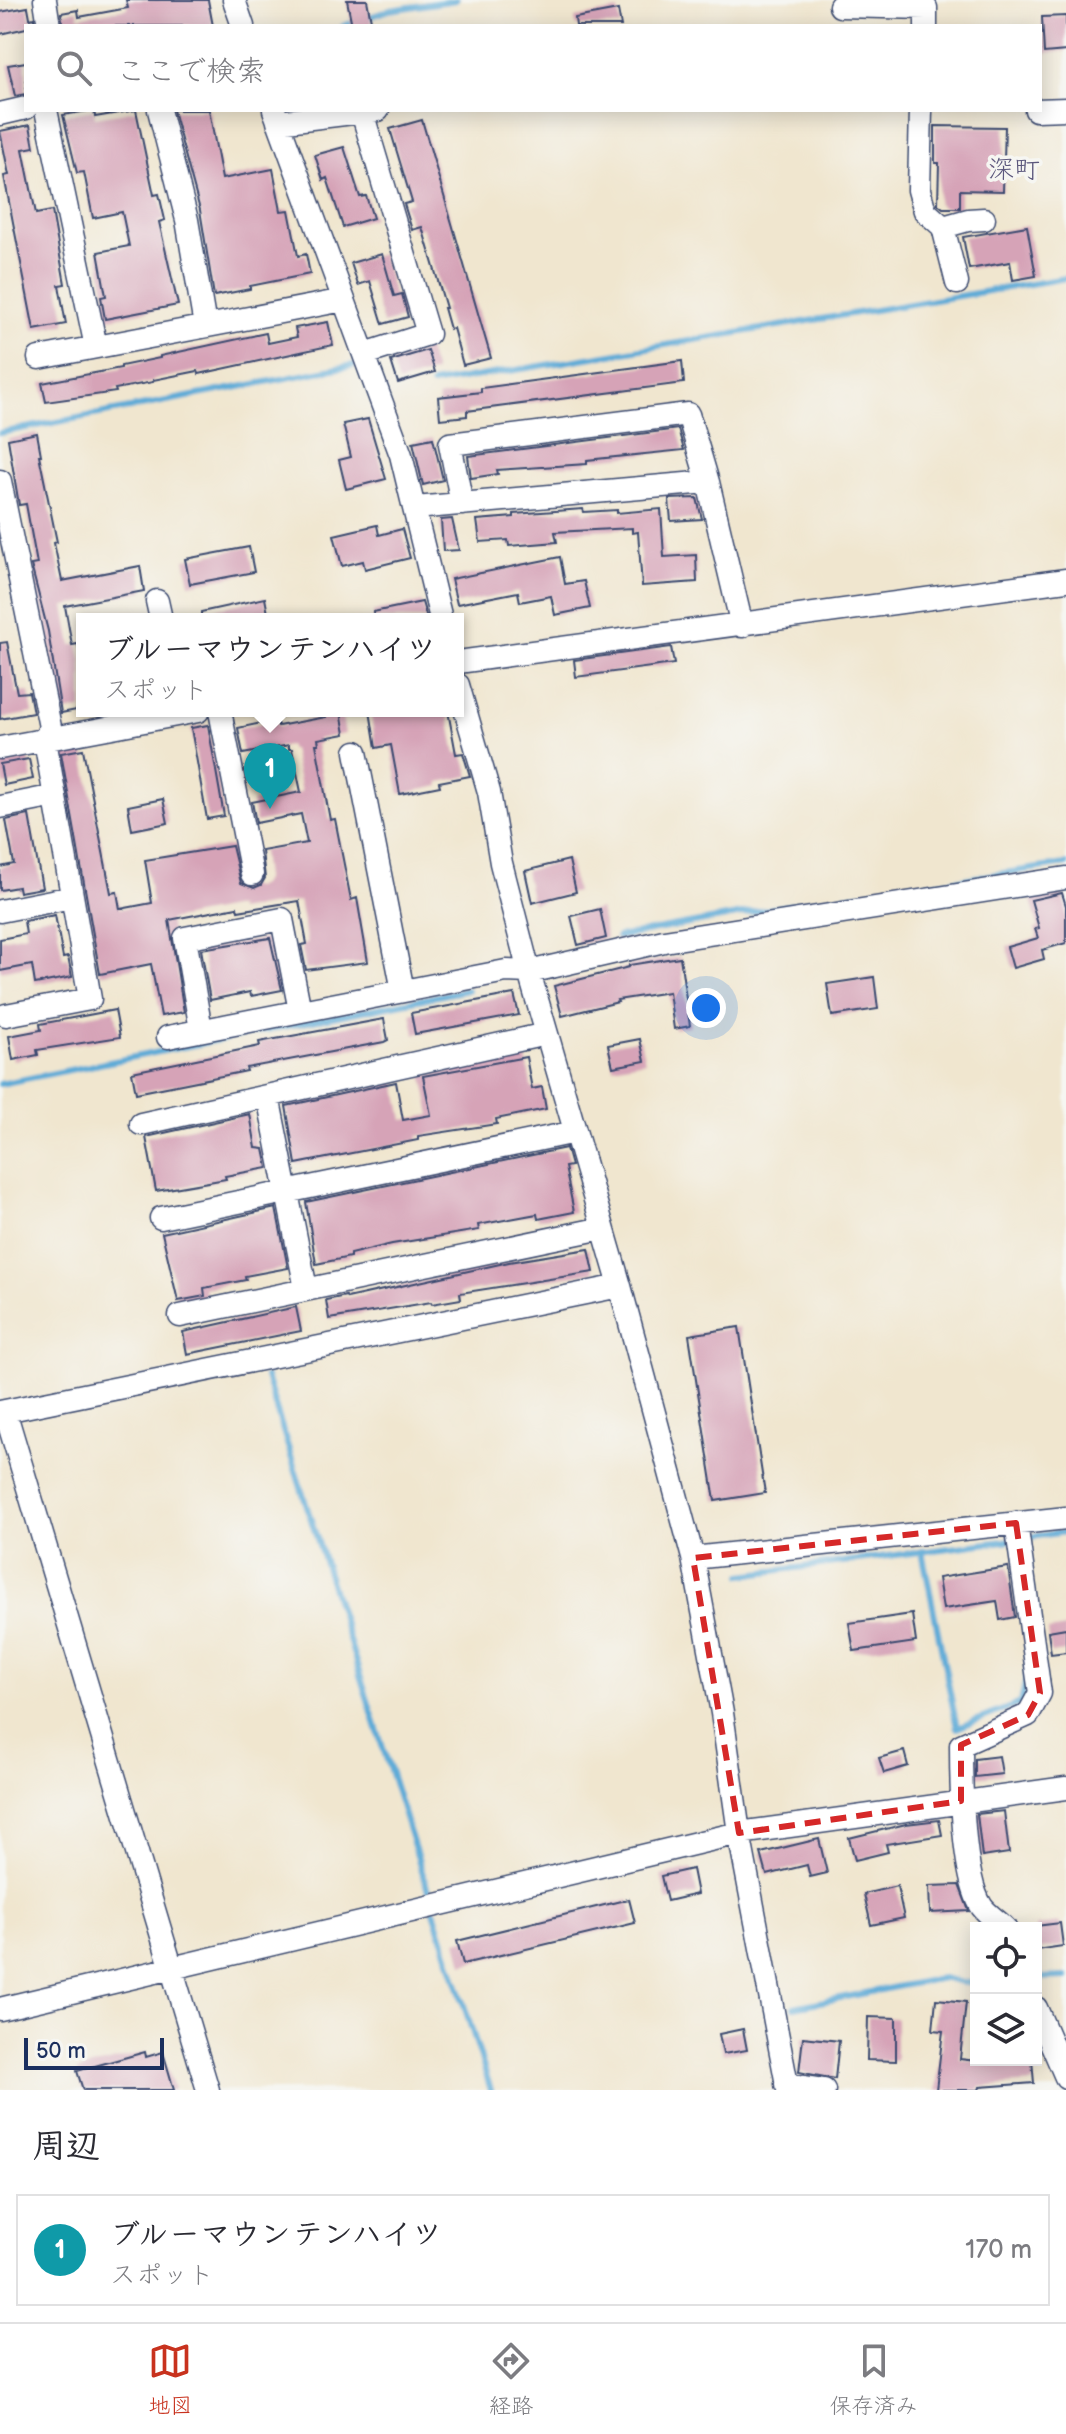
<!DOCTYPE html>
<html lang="ja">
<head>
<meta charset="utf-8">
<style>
  body { margin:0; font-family:"Balsamiq Sans","Klee One",sans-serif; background:#f7f7f7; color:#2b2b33 }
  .controls { position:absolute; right:24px; bottom:24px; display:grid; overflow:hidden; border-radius:0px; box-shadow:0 4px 20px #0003 }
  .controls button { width:72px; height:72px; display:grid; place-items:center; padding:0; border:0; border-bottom:2px solid #e1e1e2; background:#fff; color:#2b2b33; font:40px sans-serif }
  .scale { position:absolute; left:24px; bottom:20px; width:140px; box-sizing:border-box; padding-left:8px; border:4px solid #1b2f5e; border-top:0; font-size:22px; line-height:28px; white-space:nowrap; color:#1b2f5e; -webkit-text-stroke:6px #f6f6f2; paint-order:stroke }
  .you { position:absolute; left:706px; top:1008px; width:28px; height:28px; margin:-20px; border:6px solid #fff; border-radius:50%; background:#1a73e8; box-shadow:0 0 0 12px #1a73e833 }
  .badge { display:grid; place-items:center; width:52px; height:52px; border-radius:50%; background:#c8321e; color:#fff; font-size:26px; font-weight:700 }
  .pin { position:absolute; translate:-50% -66px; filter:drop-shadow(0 2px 4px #0008) }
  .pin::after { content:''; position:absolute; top:42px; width:28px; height:24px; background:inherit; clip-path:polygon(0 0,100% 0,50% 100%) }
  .popup { position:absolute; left:76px; top:613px; width:388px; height:104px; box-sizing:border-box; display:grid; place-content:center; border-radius:0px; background:#fff; filter:drop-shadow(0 2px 6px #0005); font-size:26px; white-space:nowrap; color:#7c7c81 }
  .popup b { font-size:30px; color:#2b2b33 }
  .popup::after { content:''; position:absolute; left:50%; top:100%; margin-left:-16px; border:16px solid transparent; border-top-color:#fff }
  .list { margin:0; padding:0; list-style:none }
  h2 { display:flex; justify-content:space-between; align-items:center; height:104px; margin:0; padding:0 32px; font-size:34px }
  h2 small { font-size:26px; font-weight:400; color:#7c7c81 }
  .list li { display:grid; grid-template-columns:52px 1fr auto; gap:24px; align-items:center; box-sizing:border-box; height:112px; margin:0 16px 16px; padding:0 16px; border:2px solid #e1e1e2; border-radius:0px }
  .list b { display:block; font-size:30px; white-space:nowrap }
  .list p { margin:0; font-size:26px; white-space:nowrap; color:#7c7c81 }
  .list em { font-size:26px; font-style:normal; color:#7c7c81 }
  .icon { flex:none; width:44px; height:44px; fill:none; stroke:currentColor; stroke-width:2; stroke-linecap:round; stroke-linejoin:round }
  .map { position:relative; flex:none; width:1066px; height:2090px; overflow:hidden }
  .search { position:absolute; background:#fff; box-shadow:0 4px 20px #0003; left:24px; right:24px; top:24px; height:88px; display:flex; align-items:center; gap:20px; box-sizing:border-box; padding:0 28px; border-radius:0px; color:#7c7c81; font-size:30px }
  .sheet { height:232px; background:#fff }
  nav { display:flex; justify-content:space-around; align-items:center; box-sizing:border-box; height:112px; border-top:2px solid #e1e1e2; background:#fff; font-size:22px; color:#7c7c81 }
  nav a { display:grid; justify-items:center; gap:4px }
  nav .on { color:#c8321e }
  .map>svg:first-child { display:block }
</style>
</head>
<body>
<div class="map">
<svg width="1066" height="2090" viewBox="0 0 1066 2090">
  <rect width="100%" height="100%" fill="#f6f6f2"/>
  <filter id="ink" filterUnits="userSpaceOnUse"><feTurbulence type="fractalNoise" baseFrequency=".0125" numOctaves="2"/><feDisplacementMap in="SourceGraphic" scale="16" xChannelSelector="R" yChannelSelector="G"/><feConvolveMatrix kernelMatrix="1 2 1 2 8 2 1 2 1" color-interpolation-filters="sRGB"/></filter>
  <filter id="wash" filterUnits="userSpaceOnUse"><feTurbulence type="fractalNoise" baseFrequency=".006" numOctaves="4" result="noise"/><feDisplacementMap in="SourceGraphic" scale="32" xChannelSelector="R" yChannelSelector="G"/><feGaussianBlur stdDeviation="1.8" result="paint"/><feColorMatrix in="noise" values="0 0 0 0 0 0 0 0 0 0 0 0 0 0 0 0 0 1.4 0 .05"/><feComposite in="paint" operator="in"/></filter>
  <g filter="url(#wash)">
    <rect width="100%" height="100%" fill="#f0e6cf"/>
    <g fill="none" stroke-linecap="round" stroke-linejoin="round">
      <path stroke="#5eabd7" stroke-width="6" d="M343,26l47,-16 66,-10
        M432,384l634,-106
        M0,433l354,-68
        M618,937l184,-34 264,-39
        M0,1084l467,-94
        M266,1377l165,523
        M1023,1538l43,-6
        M922,1551l35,177 64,-25 7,-34
        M742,1575l270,-35
        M434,1911l57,179
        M1036,1978l30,-1
        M794,2007l148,-29 20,5 14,-1"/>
    </g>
    <g id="blocks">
      <path fill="#d6a3b7" d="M126,0h82l5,26h-150l-2,-13 17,-3 1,7 49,-9z
        M347,0h20l5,26h-20z
        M28,7l3,16 -1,-4 4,-1 1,8 -35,8v-22z
        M618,10l3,16h-45l-1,-8z
        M1066,16v35l-22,2 -2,-36z
        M26,62v32l-11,2 -7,-31z
        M94,110l1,7 41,-7 18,85 5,-1 6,26 -6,2 19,83 -73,14 -4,-22 5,-1 -8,-44 31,-6 -7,-34 -29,6 -9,-46 -7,1 -14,-58z
        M173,110h36l13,69 51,-10 8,42 8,-1 9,46 8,-2 4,20 -60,12v3l-36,7 -14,-86z
        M422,120l69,238 -28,7 -10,-37 -3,1 -6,-21h2l-24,-81 -10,3 -8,-26 8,-2 -22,-73z
        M30,125l4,22 -11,2 13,65 16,-3 13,73 -6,1 7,39 -32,6 -30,-154 5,-1 -9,-44z
        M935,126l70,1 -2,64 -43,-1v18h-17l-5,-4 1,-41h-4z
        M344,147l16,50 6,-1 7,22 -30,9 -16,-49 -4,2 -8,-25z
        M1027,226l9,50 -23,4 -3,-18 -41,7 -6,-32z
        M382,254l12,42 8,-2 6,23 -25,7 -13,-43 -12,4 -7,-22z
        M328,322l5,23 -134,29 -1,-3 -45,9v2l-38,7 1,3 -70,10 -4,-19 79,-15v-2l39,-8v-2l106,-23 2,10 29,-6 -2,-9z
        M428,350l7,22 -37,11 -7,-22z
        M682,361l2,22 -217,28v5l-27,3 -2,-22 43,-5v-4z
        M368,419l18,60 -40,10 -7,-29 12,-3 -8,-33z
        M678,429l6,21 -97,10v4l-90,6 1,4 -27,4 -3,-22z
        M37,433l4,22h-2l18,87 -3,1 8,38 78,-15 4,25 -79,15 7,39 6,-1 4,19v46l-21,4 -13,-82 -17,-66 6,-1 -11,-60 -7,1 -11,-66z
        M433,438l10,42 -20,5 -10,-43z
        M697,498l5,21 -31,2 -2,-22z
        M583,509l1,3 33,-2v3l44,-4 3,48 32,-2 1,27 -55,4 -4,-54 -6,1v-5l-77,4 2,10 -48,4 -1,-6 -28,2 -3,-22 37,-3v-3z
        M452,519l7,31 -16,1 -2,-31z
        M377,525l2,10 23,-6 8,29 -45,11 -2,-8 -21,5 -8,-31z
        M249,547l5,25 -64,12 -5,-25z
        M560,557l5,27 19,-3 6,27 -35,7 -4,-19 -31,6 -2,-10 -61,12 -6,-25z
        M265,598l4,21h-68v-7z
        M422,602l5,17h-53l-1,-7z
        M7,642l10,51 12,-1 4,21 -33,6v-76z
        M671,647l3,17 -98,13 -2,-17z
        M325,711h16l4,23 -27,5 1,5h-3l14,76 5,-1 16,81 6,-2 11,64 -62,8 -5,-25 6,-1 -8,-43 -61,10 -1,-4 -68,13 15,92 -23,4 -10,-52 -51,10 -39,-221 22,-4 28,144 6,-1 3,17 32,-6 -7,-43 87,-14 9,37 13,5 7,-3 4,-7 -3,-27 45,-8 -6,-29 -45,9 -4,-21 49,-10 -9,-43h-3v-4l-46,9 -5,-26 38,-8 2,6 48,-9z
        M370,711h78l8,43 7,-1 7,23 -31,6 1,4 -40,8 -9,-49 -15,3z
        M208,725l16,91 -17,3 -16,-91z
        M29,759l4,20 -29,6 -4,-21z
        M163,799l5,24 -36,7 -4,-24z
        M29,815l13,73 -23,4 -1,-5 -18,3v-23l14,-3 -8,-44z
        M569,860l7,32 -44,11 -7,-32z
        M1062,893l4,13v37l-24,7 2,9 -31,9 -6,-21 31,-9 -3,-9 4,-1 -8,-28z
        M600,909l6,29 -28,7 -7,-29z
        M55,915l8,43 5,-1 4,20 -37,7 -3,-19 -32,6v-32l26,-5 -2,-13z
        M270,938l12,52 -31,6 -1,-4 -40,8 -9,-51z
        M680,957l10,69 -16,3 -5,-37 -52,8 1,2 -56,14 -8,-30 75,-19v-2z
        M874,977l4,32 -46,7 -5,-32z
        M514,994l5,21 -104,19 -4,-21z
        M115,1010l5,27 -83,13 1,5 -25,5 -4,-24 32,-6 -1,-6z
        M384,1019l4,21 -4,2 -138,26 1,3 -111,22 -4,-21 128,-26 -1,-4z
        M640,1039l5,22 -32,6 -5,-22z
        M526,1057l6,32 10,-2 4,22 -50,10 1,5 -79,12v4l-122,24 -10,-58 110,-24 7,38 28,-5 -8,-39z
        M250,1114l6,34 8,1 4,19 -43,8 1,3 -70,12 -10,-54z
        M566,1148l5,18 -6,1 9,45 -36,7 -1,-5 -59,11 1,5 -87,14 -42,10v3l-34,7 -10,-62z
        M276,1208l12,60 -43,8 1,4 -42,8 1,8 -27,5 -16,-68z
        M589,1249l5,23 -134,21 1,6 -29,5 -1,-2 -102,17 -3,-19 20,-4 1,2 162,-36z
        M296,1307l5,24 -114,23 -4,-22z
        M739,1327l26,166 -50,8 -26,-166z
        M1008,1567l7,50 -15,3 -3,-19 -54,8 -5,-31z
        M912,1614l4,28 -62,9 -5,-28z
        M1066,1628v24l-15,2 -3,-23z
        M904,1751l4,15 -24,7 -5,-15z
        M999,1756l3,18 -27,3v-18z
        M1004,1811l5,42 -27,4 -5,-43z
        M939,1820l3,15 -56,9 2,8 -33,8 -6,-22 57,-14z
        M819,1839l8,34 -17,4 -3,-12 -40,10 -6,-22z
        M692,1869l5,25 -30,7 -6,-25z
        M959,1885l10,26 -39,2 -1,-27z
        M897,1886l7,32 -33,7 -7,-31z
        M629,1899l6,24 -172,41 -6,-23z
        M1060,1923l3,23 -27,4v-24z
        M936,1999l30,3 -6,57 25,3 47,-2 2,23 -54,4 -1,3h-43l7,-59 -10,-1z
        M868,2017l28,1v43l-29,-1z
        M743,2029l4,21 -24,4 -4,-20z
        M803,2037l36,4 -4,38 -36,-7z
        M145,2052l1,5 17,-5 11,38h-91l-6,-19z"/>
    </g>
  </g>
  <g filter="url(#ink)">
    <use href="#blocks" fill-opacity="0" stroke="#3b4a6f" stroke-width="2"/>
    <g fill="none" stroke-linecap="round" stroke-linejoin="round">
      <defs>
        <path id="minor" d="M45,0l4,26
          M234,0l9,26
          M840,6l86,2v18
          M46,110l50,237
          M159,110l28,110 18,106
          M274,110l127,345 40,164
          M921,110l-2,80 6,21 18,16 25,-7 16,-1
          M1036,110l30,-1
          M362,112l66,222 -63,20
          M0,114l26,-6
          M278,122l100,-12
          M943,227l14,56
          M39,358l305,-58
          M0,481l50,246 -5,13 45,259 -84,16
          M708,482l34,144
          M415,508l293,-26 -20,-68 -238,30 12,60
          M157,601l4,18
          M458,662l608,-82
          M458,685l31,107 12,71 28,109 91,314 73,272 29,155 17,120 49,257
          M220,711l32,163
          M0,748l198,-37
          M356,752l47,239
          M0,807l55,-11
          M0,911l72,-14
          M201,1030l-16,-92 97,-19 18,92
          M168,1037l338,-66 23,1 135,-31 402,-63
          M268,1096l38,193
          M141,1124l405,-90
          M161,1218l414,-86
          M180,1316l423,-88
          M5,1411l203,679
          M0,1412l620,-126
          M693,1558l373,-40
          M1005,1928c-7,-7 -17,-13 -23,-21 -20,-29 -21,-126 -21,-162l67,-30 12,-22 -24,-170
          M1036,2008l30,69
          M0,2009l739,-176 327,-45
          M786,2084l38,6"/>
      </defs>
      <use href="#minor" stroke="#3b4a6f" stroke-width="25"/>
      <use href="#minor" stroke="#fff" stroke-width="22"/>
    </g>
  </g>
  <path fill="none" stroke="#d62828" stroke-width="6" stroke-dasharray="16 10" stroke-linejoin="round" d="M1016,1523l24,170 -12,22 -67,30v56l-222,32 -46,-275z"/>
  <g text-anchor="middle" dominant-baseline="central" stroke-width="7" stroke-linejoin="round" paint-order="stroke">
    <g font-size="26" fill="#5c587d" stroke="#f6f6f2">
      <text x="1014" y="170">深町</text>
    </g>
  </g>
</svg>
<div class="controls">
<button><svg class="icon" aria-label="locate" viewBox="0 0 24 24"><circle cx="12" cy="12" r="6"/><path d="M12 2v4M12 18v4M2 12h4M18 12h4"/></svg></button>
<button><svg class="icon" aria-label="layers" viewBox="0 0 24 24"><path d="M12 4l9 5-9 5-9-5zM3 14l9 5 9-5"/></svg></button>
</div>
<div class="scale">50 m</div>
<div class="you"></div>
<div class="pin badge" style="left:270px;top:809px;background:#0f9aa8">1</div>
<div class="popup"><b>ブルーマウンテンハイツ</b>スポット</div>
<div class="search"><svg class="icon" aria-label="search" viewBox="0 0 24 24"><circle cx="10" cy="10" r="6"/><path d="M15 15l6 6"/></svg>ここで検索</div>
</div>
<section class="sheet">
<h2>周辺<small></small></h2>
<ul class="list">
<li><span class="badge" style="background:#0f9aa8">1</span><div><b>ブルーマウンテンハイツ</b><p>スポット</p></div><em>170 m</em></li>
</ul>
</section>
<nav>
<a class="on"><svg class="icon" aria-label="map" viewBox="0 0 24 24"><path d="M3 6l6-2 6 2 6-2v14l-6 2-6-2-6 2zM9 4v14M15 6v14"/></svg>地図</a>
<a><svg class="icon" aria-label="directions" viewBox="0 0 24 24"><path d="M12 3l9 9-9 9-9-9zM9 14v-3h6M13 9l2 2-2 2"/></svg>経路</a>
<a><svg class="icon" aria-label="saved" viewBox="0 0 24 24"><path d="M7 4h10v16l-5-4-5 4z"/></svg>保存済み</a>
</nav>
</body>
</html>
